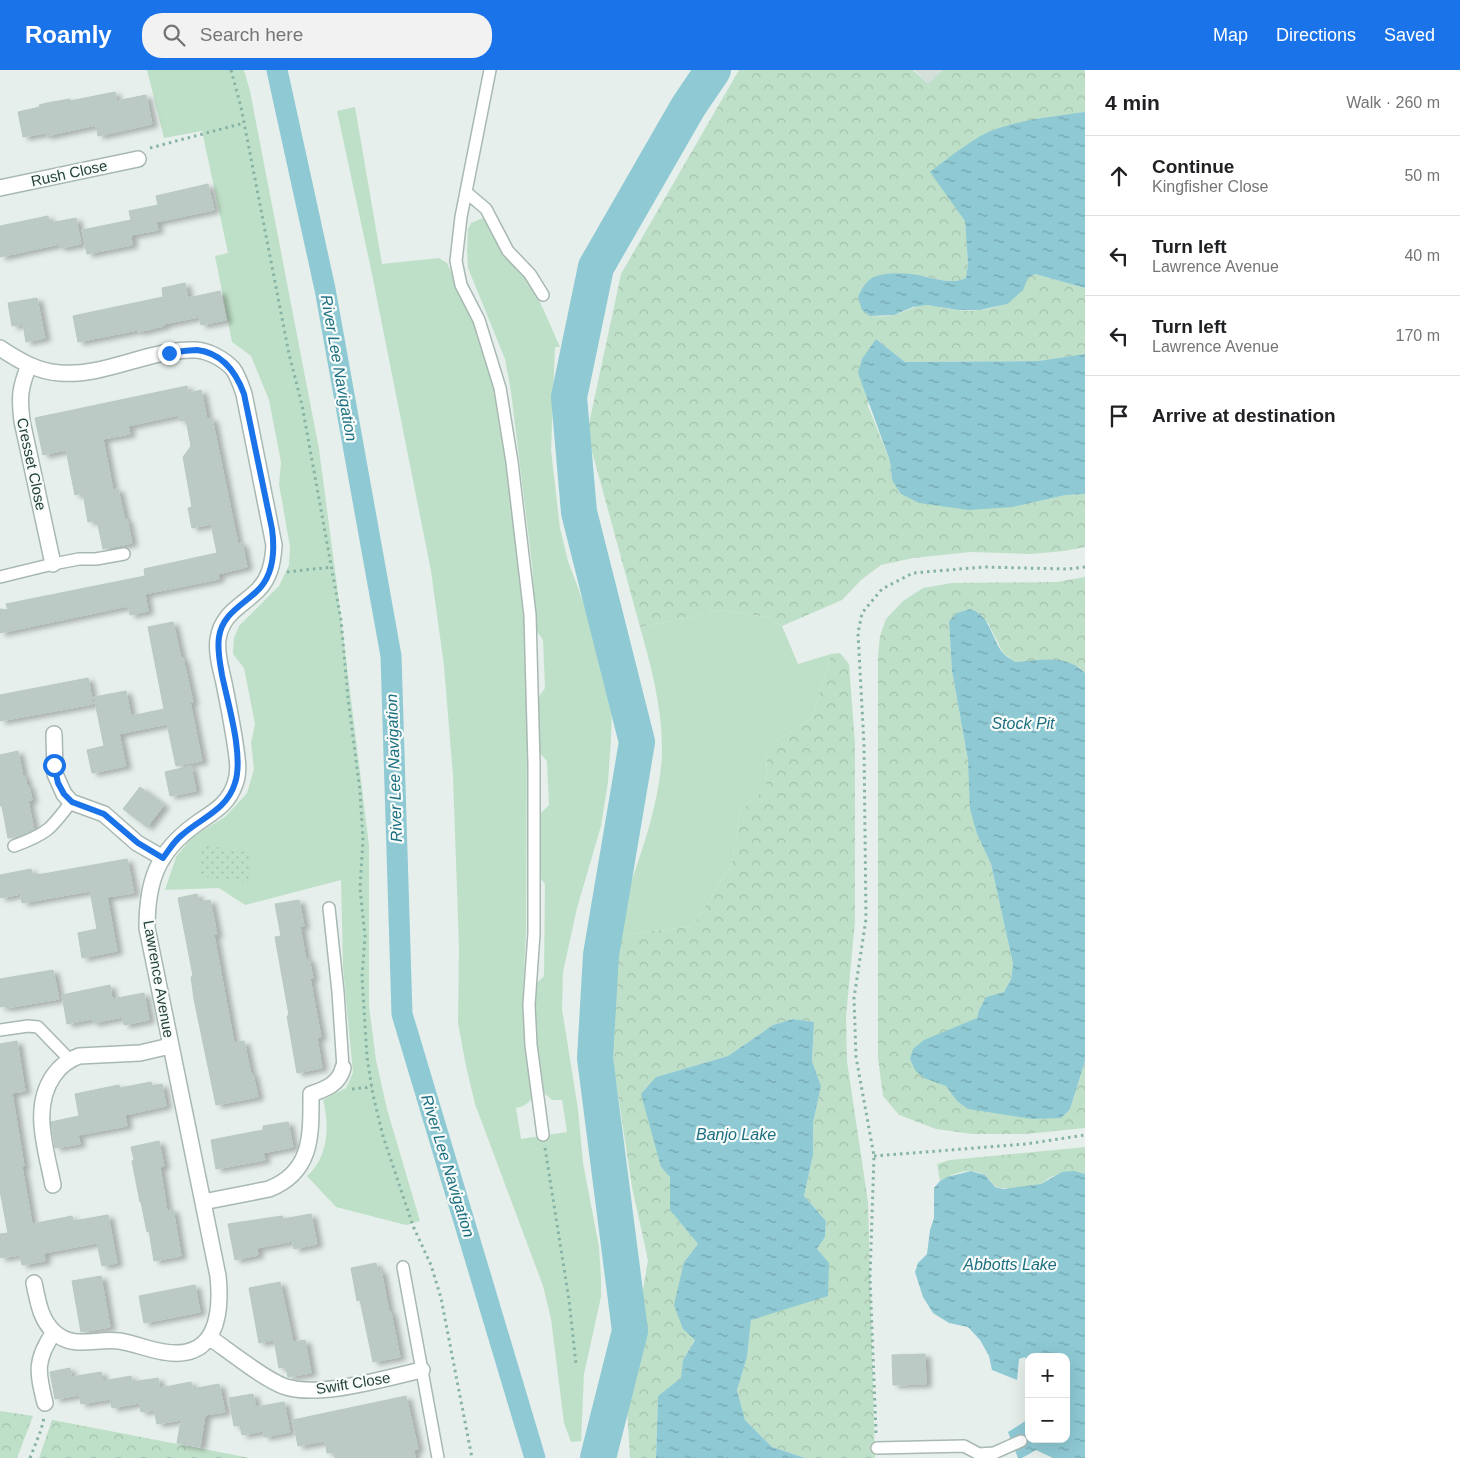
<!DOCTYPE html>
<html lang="en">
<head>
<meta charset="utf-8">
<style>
  body { margin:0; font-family:Helvetica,sans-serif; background:#f2f2f2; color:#202124 }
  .controls { position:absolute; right:15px; bottom:15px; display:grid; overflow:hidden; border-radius:10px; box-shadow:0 5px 20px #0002 }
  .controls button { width:45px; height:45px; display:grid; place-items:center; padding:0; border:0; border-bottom:1px solid #e0e0e0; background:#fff; color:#202124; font:25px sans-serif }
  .stop { position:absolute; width:15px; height:15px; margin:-11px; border:4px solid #1a73e8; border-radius:50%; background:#fff }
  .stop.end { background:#1a73e8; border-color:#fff; box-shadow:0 1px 5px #0008 }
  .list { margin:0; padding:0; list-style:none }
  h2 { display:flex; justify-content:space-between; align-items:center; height:65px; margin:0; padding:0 20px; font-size:21px }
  h2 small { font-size:16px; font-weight:400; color:#757577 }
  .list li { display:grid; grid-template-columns:32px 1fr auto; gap:15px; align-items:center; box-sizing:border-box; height:80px; padding:0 20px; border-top:1px solid #e0e0e0 }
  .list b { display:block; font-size:19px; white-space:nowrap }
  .list p { margin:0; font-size:16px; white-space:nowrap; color:#757577 }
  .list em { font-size:16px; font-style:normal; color:#757577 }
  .icon { flex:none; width:28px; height:28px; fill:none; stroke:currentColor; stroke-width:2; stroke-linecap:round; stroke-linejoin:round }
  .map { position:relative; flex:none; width:1085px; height:1388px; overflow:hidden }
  header { display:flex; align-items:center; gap:30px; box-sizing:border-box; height:70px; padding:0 25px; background:#1a73e8; color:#fff }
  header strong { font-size:24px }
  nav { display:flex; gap:28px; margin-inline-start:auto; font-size:18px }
  .search { width:350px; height:45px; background:#f2f2f2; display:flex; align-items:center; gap:12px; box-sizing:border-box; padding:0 18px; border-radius:20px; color:#757577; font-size:19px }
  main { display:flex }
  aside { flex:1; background:#fff }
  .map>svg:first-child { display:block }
</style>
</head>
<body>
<header>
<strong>Roamly</strong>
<div class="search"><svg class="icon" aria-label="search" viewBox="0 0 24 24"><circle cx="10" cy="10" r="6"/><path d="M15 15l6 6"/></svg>Search here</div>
<nav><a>Map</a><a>Directions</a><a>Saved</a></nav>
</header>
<main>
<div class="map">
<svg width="1085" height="1388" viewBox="0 0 1085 1388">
  <defs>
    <pattern id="forest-crowns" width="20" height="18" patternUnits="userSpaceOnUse" patternTransform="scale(1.25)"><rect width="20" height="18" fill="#bfe0c8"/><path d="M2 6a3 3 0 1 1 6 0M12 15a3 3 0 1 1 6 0" fill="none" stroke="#a4c1ad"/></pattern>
    <pattern id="park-dots" width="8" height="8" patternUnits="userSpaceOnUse" patternTransform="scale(1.25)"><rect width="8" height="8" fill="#bfe0c8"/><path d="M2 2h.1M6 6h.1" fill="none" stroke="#a4c1ad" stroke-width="1.8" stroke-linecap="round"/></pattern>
    <pattern id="water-ripples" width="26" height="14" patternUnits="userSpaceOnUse" patternTransform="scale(1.25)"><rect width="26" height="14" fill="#8ec9d4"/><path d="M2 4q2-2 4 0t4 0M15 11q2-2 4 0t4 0" fill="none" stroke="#74a5ad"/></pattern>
    <filter id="shadow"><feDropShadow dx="5.5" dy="3" stdDeviation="2.5" flood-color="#0004"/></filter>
  </defs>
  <rect width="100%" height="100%" fill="#e6efeb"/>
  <path fill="#d4dfda" d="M915,0h28l-15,15z"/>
  <path fill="#bfe0c8" d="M147,0h97l6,21 69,358 17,129 33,267v161l7,54 11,49 33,112 -14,4 -70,-18 -29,-31c21,-18 23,-51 16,-76l23,-12 7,-15 -10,-106 -2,-87 -96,25 -26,-17 -54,2 11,-33 16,-20 33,-20 22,-24 7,-24 -3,-26 4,-19 -11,-56 -11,-14 1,-16 5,-12 40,-40 10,-21 1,-18 -11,-63 2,-22 -12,-62 -18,-44 -19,-14 -17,-86 13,-3 -26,-122 -38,7z
    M355,37l27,157 57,-6 8,5 32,71 17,59 11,64 14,117 3,43 3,107 -1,205 -3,67 3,46 7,53c-3,8 -8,11 -17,13l5,31 46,-7 -5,-32h-10l-9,-8 -5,-24 -4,-82 10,-10 1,-92 -7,-9 1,-60 10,-10 -2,-44 -9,-10v-53l7,-10 -2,-48 -7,-10 -4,-66 -21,-172 -6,-33 -37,-91 -1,-17 1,-22 3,-6 12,-5 4,1c8,25 27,40 41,62 13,20 22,44 32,66h-5l-4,103 9,78 8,33 33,89 6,23 5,32 -1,34 -3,43 -7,44 -24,82 -14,64 -1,37 16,100 5,54 16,84 2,31v19l-17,77 -3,67 -10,1 -7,-19 -13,-104 -8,-33 -68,-182 -9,-38 -8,-43 1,-76 -6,-171 -9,-110 -13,-95 -59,-297 -35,-163z
    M722,540l44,7 16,9 16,38 33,-10 -19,64 -45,29 -1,41 -26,23 -8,52 -39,63 -81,10c19,-56 50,-129 50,-188 0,-41 -11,-82 -22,-121z"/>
  <path fill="url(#forest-crowns)" d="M739,0h174l15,14 15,-14h142v42l-45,7 -50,12 -25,90 3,43 -2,14c-14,6 -28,2 -42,-2l-54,40c7,0 16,1 23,-1 12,-2 21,-10 33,-10 10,0 21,4 31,5 29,3 59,-3 71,-32l7,-4 50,14v66l-47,7 -133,1 -29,-23 -8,67 22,55 2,19 121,27 53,-12 19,-1v53l-21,4 -33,3 -61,-2 -57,6 -32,7 -20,15 -19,20 -60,26 -16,-9 -44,-7 -82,17 -53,-194 34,-159z
    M1085,507v96l-6,-6 -45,-6 -19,1 -12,-9 -15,-30 -18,-14 -12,4 -9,8 3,50 16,89 9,74 14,30 22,100 -2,15 -7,13 -18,5 -7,13 -2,8 -21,10 -46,31c10,22 16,16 34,26 5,3 10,11 13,16l113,8 15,-48v67l-59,6h-54l-36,-5 -37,-14 -16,-19 -5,-38v-403l2,-19 6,-17 17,-18 20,-13 29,-5 105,-1z
    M840,583l9,11 6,80v177l-9,96 1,44 21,141 7,256h-70l-33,-11 -27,-27 -8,-30 10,-33 4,-37 66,-71 8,-12 1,-16 -22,-25 9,-41v-32l8,-37 -9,-25 2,-39 -21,-3 -20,6 -45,31 -72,21 5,90 9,10v33l28,34 -14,18 -1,67 12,10 -12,21 -1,18 -24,18 -2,62h-26l-4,-67 22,-131 -16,-73 -24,-159 -3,-41 7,-51 81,-10 39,-63 8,-52 26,-23 1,-41 45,-29 19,-64z
    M1085,1077v27c-11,-3 -24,-2 -34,3 -4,2 -7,5 -10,7 -10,4 -25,4 -35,4 -15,1 -12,-7 -22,-13 -13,-9 -33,-1 -44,6l-3,-17 13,-4z
    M0,1341l33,5 -16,42h-17z
    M52,1350l6,1 192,37h-211z"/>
  <path fill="url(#park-dots)" d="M203,775l49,8 -4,30 -50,-7z"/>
  <path fill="url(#water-ripples)" d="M1085,42v176l-50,-14 -7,4 -5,12 -16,14 -27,6h-22l-31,-5 -14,2 -19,8 -24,1 -8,-6 -4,-13c3,-7 7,-15 14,-19 15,-7 39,-5 55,-1 14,3 25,7 39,1l2,-14 -3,-43 -35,-49c16,-12 43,-34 61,-41 28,-11 64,-15 94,-19z
    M876,269l29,23 133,-1 47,-7v140l-19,1 -53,12 -44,3 -50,-7 -18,-9 -9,-14 -2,-19 -32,-88 4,-14z
    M970,539c20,6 21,28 32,43 3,4 9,7 13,10 25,-1 50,-9 70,11v388l-15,48 -9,9 -28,1 -65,-10 -11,-8 -11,-15 -22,-8 -9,-8 -5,-11 3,-10 11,-9 53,-22 2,-8 7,-13 18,-5 7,-13 2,-15 -22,-100 -14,-30 -7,-25 -2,-49 -16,-89 -3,-50 8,-8z
    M793,949l21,3 -2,39 9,25 -8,37v32l-9,41 22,25 -1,16 -8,12 12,14 -1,33 -77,24 -4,37 -10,33 8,30 27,27 33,11h-149l2,-62 23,-18 2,-18 12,-20 -12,-11 -9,-24 10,-43 14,-18 -28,-34v-33l-9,-10 -20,-73 15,-17 72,-21 45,-31z
    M971,1101l14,4 10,12 8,2 38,-5 21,-12 12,-1 11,3v284h-32l-17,-8 -14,8h-4l-10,-26 19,-12 2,-17v36h37v-82h-37v10l-4,-10 -6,2 -2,21 -25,-10 -3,-14 -9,-16 -12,-13 -19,-4 -16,-10 -10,-16 -8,-25 3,-9 9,-9 3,-24 4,-12v-30l6,-7 7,-4z"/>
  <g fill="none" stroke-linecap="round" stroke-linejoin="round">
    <path stroke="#8ec9d4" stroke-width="21" d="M277,0l48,219 66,367 11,358 133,444"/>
    <path stroke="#8ec9d4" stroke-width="36" d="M598,1388l32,-127 -35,-273 6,-103 36,-213 -58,-230 -10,-115 27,-130 92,-160 25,-37"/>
  </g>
  <path fill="#bbcac4" stroke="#b8c9c2" filter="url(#shadow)" d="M115,22l1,9 30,-6 6,29 -54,12 -2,-11 -50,11 -1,-3 -22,4 -5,-25 22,-5 -1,-2 8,-2 23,-4v2z
    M208,114l6,26 -58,12 2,8 -27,5 1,10 -45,9 -5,-24 49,-10 -2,-9 29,-6 -2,-9z
    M48,146l2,7 26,-5 5,26 -21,4 -1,-4 -59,13v-31z
    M185,213l3,15 32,-7 6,29 -25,5 -2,-8 -35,7v2l-26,6v-2l-60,12 -5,-26 90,-19 -1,-9z
    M37,228l8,40 -19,4 -3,-18 -11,2 -4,-23z
    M187,316l2,7 12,-3 6,29 5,-1 26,126 4,-1 5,24 -29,7 1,5 -74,15 3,17 -18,4 -2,-9 -128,27v-24l8,1 -2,-6 139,-28 -1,-7 73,-16 -6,-29 -19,4 -4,-20 4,-1 -9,-50 8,-11 -5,-26 -6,1 -1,-6 -51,11 2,8 -27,5 10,51 5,-1 7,31 2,-1 5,24 -29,6 -6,-29 -9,2 -5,-29 -8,2 -9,-45 -23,5 -8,-37z
    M173,552l8,36h2l10,44h-3l12,59 -26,5 -9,-42 -48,10 7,32 -34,7 -5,-23 17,-4 -10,-49 32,-6 5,25 33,-7 -16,-82z
    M88,608l5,26 -93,17v-26z
    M18,681l5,26 2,-1 2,10h2l3,14 -4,1 6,29 -15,6 -11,2 -6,-32h-2v-51z
    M191,696l5,25 -26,5 -5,-24z
    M140,717l24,18 -17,22 -24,-18z
    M127,789l7,34 -27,4 10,54 -35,7 -4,-25 19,-4 -7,-38 -68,12 -1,-9 -21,4v-23l31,-6 1,6 11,-1z
    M197,824l2,8 11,-2 7,34 -3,1 20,108 10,-2 7,33h2l5,23 -42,8 -22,-106 -3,-22 2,-1 -15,-78z
    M299,830l5,26h-4l6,34 3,-1 4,19h-3l11,59 -4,1 5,30 -25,5 -10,-57 2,-1 -14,-78 6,-1 -6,-32z
    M53,900l6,29 -53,9v-2l-6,1v-28z
    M110,915l2,14 32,-6 5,27 -25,5 -1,-8 -30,6 -1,-4 -25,5 -5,-29z
    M17,971l8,50 -13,2 12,73 -2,1 10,57 40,-8 1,5 35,-6 9,48 -15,3 -5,-23 -53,10 1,8 -23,4 -2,-10 -20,3v-24l8,-1 -8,-42v-147z
    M151,1012l1,4 10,-2 4,22 -41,9 2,11 -49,9 2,9 -25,4 -4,-26 28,-6 -4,-22 44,-9 1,3z
    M288,1052l5,25 -30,6 2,7 -49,9 -5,-29 52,-10v-4z
    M159,1071l5,25 -4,1 7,44 6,-2 8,47 -27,5 -5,-30 -2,1 -6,-30h-1l-8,-41 2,-1 -3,-13z
    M311,1144l6,30 -23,5 -1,-8 -36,7 1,7 -23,5 -7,-36 54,-8 1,3z
    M376,1193l2,8 3,-1 8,42h2l9,45 -27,5 -13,-62 -3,1 -6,-33z
    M101,1206l9,51 -29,5 -9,-51z
    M280,1212l13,60 12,-2 6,33 -23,4 -2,-10 -7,1 -5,-28 -15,3 -10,-55z
    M195,1215l5,27 -56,11 -5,-27z
    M925,1284l1,30 -33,1 -1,-30z
    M70,1298l1,9 30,-5 2,9 28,-5 1,6 26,-4 2,10 31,-6 1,7 27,-5 6,28 -20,3 -5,32 -23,-4 4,-23 -24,4 -3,-14 -13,2 -2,-9 -27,5 -2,-9 -29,5 -2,-9 -24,4 -5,-27z
    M253,1324l3,13 28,-5 6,30 -26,5 -1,-6 -21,4 -2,-10 -6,1 -5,-28z
    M406,1326l12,53 -4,1 1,8h-80v-6l-8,1 -2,-12 -27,5 -5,-26z"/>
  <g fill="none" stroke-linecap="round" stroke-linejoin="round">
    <defs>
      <path id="service" d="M490,0l-29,147 -5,44 5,24 18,35 21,68 12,74 18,153 4,149v169l-5,72 2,40 12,90
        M466,122l20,17 22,42 22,23 13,21
        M0,507l53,-13 26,-5h17l28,-5
        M14,776c33,-12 37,-17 57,-44
        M329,838l9,84 5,76
        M0,960l28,-4 10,1 31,32
        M403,1197l35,191
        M877,1378l87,-2 15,8 15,-1 27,-12"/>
      <path id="minor" d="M0,118l138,-29
        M0,278c18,12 38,24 60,25 45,4 91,-25 136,-23 13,1 28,9 37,19 5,7 8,16 11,25l30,151c-1,17 -4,33 -16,45 -16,16 -36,23 -40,49 -2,15 3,30 6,44 4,20 8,40 11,60 2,14 5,28 0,41 -7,21 -22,28 -39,40 -39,28 -49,57 -49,104l71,348c4,39 -2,85 -54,76 -15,-2 -30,-9 -45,-11 -23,-3 -46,9 -65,-9 -14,-13 -16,-31 -20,-49
        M29,295c-9,23 -10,31 -7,56l31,143
        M54,664l1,40 9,20 7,8 33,12 33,29 26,15
        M53,1115c-7,-36 -22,-78 1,-110 7,-10 14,-15 25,-19l61,-3 30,-7
        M203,1132l66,-13c44,-17 42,-55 42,-95 15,-5 28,-10 32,-26
        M209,1267c20,14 52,40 74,49 35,13 102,-8 139,-16
        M45,1333c-8,-32 -10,-43 9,-71"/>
    </defs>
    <use href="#service" stroke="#a8b8b2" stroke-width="14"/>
    <use href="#minor" stroke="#a8b8b2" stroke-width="18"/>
    <path stroke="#86b3a5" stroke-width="3" stroke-dasharray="2.5 4" stroke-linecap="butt" d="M231,0l10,37 48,247 13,51 39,215 7,78 12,93 3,49 -3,48 5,49 -3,39 5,81 6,38 10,41 30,90 18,39 10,33 31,160
      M150,78l94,-25
      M287,502l45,-5
      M352,1019l20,-2
      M545,1078l24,152 7,64
      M874,1086l152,-12 59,-9
      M876,1363l-6,-155 4,-122 -18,-99 -2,-59 12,-79 -2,-174 -6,-112 4,-20 20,-24 31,-16 71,-6 83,2 18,-2
      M30,1388l11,-28 3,-12"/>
    <use href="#service" stroke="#fff" stroke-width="11"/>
    <use href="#minor" stroke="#fff" stroke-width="15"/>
  </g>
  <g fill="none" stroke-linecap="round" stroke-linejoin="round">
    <path stroke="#1a73e8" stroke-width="6" d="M54,695l4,18 6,11 8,8 32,12 34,29 25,15c6,-8 11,-17 19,-23 19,-17 45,-25 53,-52 9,-27 -7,-79 -13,-108 -2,-12 -5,-25 -3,-38 3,-22 22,-31 37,-45 18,-16 19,-41 16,-63l-28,-135c-8,-22 -22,-41 -47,-44 -9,0 -19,2 -28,3"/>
  </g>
  <g text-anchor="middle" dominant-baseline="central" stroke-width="4.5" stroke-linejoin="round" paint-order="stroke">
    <g font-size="15" fill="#24423a" stroke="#f7fbf9">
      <text transform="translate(69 103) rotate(-12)">Rush Close</text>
      <text transform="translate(32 394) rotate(78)">Cresset Close</text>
      <text transform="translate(159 909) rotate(80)">Lawrence Avenue</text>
      <text transform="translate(353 1313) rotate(-9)">Swift Close</text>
    </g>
    <g font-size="16" font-style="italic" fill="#1c6f80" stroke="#f7fbf9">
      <text transform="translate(339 298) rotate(80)">River Lee Navigation</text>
      <text x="1023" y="653">Stock Pit</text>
      <text transform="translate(394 698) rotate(-92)">River Lee Navigation</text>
      <text x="736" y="1064">Banjo Lake</text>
      <text transform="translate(448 1096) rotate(73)">River Lee Navigation</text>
      <text x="1010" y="1194">Abbotts Lake</text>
    </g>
  </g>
</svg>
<div class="controls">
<button>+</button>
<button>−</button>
</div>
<div class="stop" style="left:54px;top:695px"></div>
<div class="stop end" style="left:169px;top:283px"></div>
</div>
<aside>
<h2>4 min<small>Walk · 260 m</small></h2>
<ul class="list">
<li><svg class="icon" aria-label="ahead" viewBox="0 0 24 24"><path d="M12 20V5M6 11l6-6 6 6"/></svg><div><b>Continue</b><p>Kingfisher Close</p></div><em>50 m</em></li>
<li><svg class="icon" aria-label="left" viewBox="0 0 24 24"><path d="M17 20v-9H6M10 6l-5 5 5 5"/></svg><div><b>Turn left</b><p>Lawrence Avenue</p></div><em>40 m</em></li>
<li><svg class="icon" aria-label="left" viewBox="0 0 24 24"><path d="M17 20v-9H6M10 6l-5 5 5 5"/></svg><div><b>Turn left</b><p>Lawrence Avenue</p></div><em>170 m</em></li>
<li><svg class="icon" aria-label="arrive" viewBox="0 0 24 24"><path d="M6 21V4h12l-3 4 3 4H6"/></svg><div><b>Arrive at destination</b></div></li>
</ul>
</aside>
</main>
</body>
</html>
